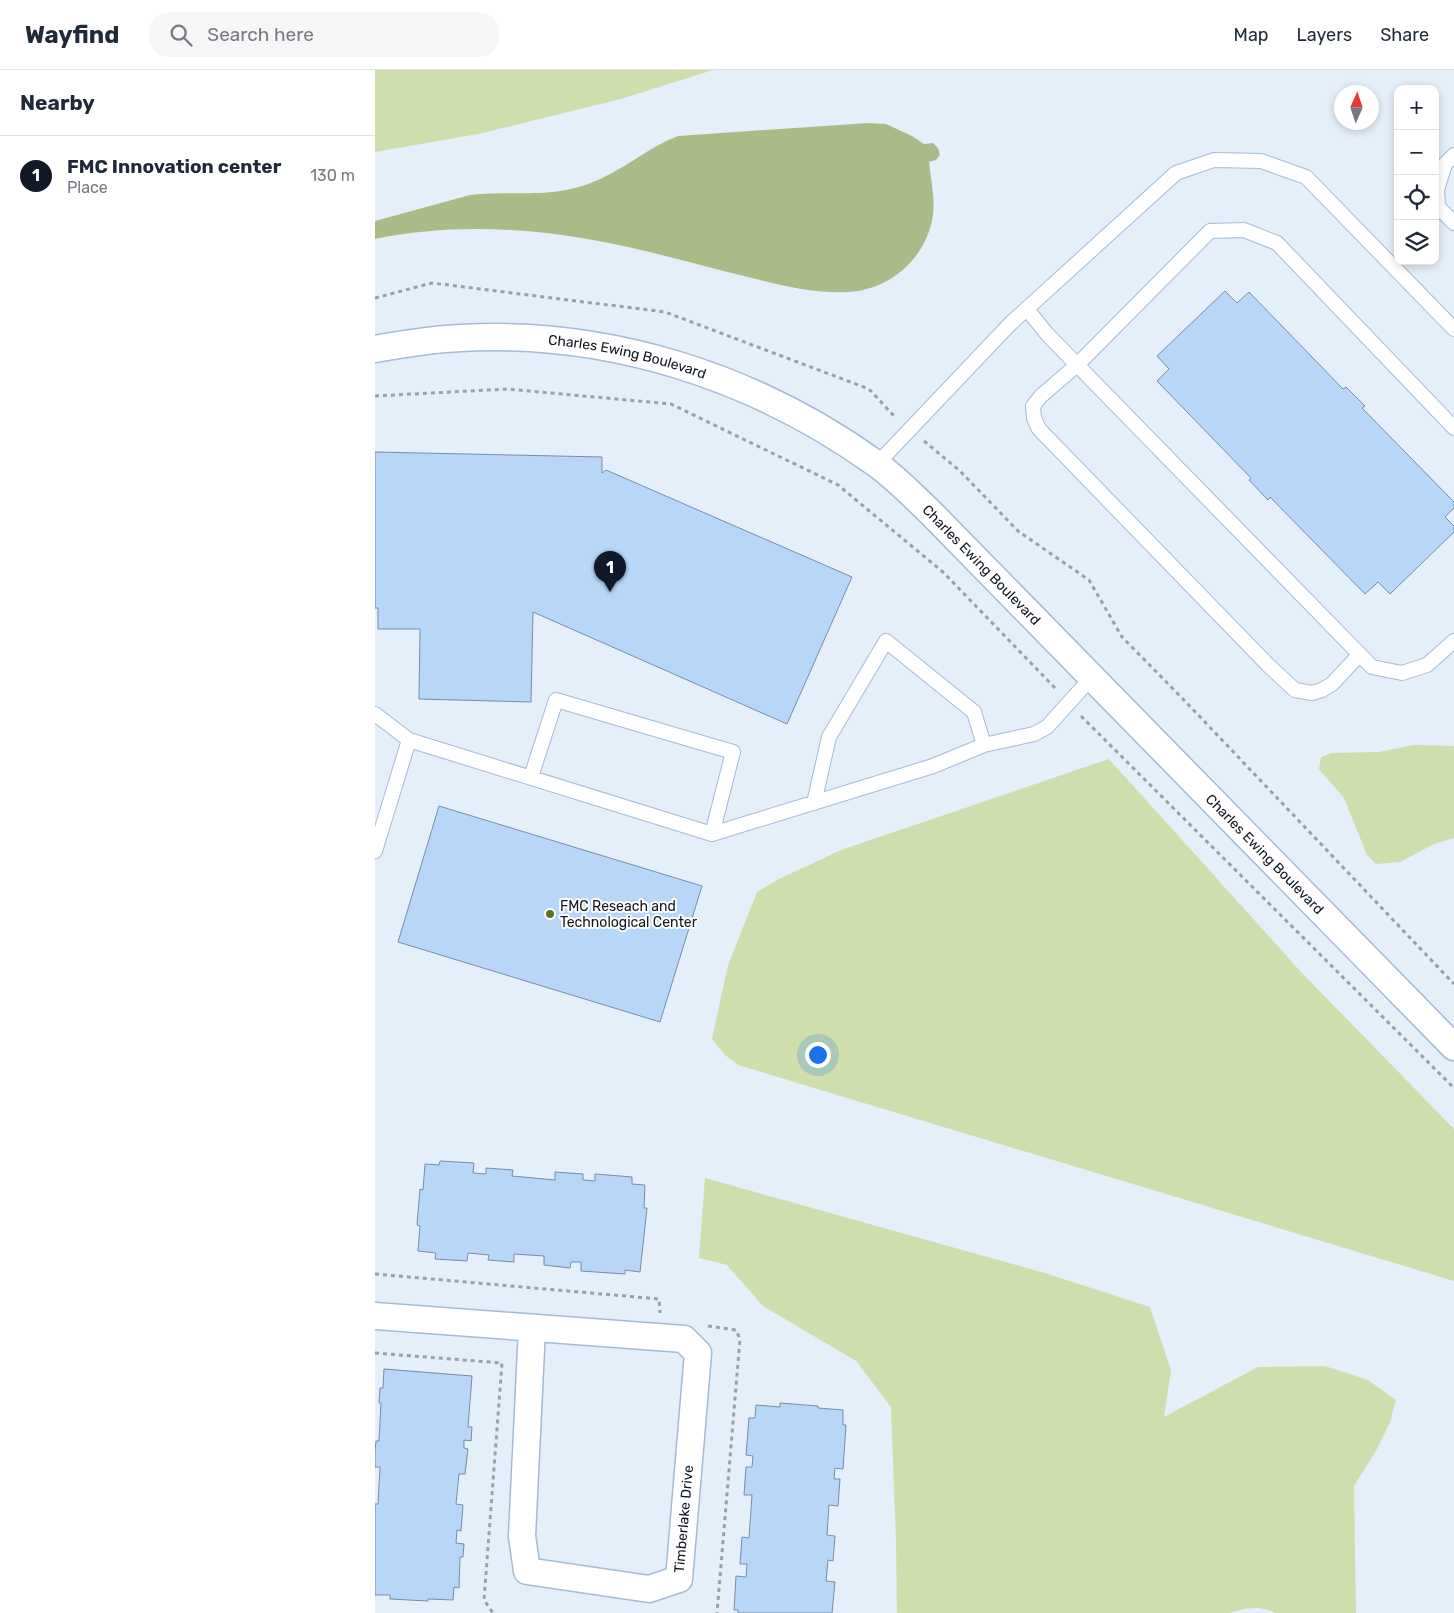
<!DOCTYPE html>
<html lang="en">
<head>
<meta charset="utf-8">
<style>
  body { margin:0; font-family:Rubik,sans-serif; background:#f6f6f7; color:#1f2937 }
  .controls { position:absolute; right:15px; top:15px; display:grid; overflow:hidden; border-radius:10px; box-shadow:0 2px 8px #0003 }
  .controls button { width:45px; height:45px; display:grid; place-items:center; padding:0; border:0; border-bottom:1px solid #e0e1e3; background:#fff; color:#1f2937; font:25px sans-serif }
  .compass { position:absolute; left:959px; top:15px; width:45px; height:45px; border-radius:50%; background:#fff; box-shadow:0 2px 8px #0003; rotate:3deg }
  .you { position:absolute; left:442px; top:984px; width:18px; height:18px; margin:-12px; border:4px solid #fff; border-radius:50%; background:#1a73e8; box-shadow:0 0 0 8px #1a73e833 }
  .badge { display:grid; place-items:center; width:32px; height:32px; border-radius:50%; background:#111827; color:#fff; font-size:16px; font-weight:700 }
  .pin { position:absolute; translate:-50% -41px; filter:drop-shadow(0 1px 2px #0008) }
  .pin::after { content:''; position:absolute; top:26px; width:18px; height:15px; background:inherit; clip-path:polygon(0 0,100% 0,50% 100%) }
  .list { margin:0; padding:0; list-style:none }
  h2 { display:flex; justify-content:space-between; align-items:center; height:65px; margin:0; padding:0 20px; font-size:21px }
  h2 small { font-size:16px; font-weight:400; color:#747a83 }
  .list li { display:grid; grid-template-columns:32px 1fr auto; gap:15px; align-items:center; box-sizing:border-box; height:80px; padding:0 20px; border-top:1px solid #e0e1e3 }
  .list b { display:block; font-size:19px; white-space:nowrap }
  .list p { margin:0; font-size:16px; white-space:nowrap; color:#747a83 }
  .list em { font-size:16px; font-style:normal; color:#747a83 }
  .icon { flex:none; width:28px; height:28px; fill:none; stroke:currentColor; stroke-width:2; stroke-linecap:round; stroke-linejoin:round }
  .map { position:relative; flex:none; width:1079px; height:1543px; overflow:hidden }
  header { display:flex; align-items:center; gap:30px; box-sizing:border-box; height:70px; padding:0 25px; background:#fff; border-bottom:1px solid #e0e1e3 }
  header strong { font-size:24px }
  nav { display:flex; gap:28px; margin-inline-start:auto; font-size:18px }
  .search { width:350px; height:45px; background:#f6f6f7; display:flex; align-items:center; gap:12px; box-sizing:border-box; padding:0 18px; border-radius:20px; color:#747a83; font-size:19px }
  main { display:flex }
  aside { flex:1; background:#fff }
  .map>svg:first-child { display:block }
</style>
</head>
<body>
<header>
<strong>Wayfind</strong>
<div class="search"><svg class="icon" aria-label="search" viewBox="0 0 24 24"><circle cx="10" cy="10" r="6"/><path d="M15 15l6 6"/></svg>Search here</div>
<nav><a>Map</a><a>Layers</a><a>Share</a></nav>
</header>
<main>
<aside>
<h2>Nearby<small></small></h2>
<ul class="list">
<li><span class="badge">1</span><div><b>FMC Innovation center</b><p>Place</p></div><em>130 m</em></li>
</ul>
</aside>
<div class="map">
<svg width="1079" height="1543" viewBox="0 0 1079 1543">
  <rect width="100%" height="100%" fill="#e5eff9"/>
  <path fill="#cedead" d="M0,0h338l-92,29 -143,35 -103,18z
    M1038,675l41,1v92l-20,6 -34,18 -24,2 -9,-9 -23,-57 -25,-29 2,-12 11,-4 47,-1z
    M734,689l193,214 152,156v152l-716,-216 -13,-10 -13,-16 16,-74 29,-73 20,-12 64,-30z
    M330,1108l343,96 102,33 21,63 -7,47 94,-50 67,-1 43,14 28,20 -6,22 -13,27 -23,37 2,127h-81c-15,-8 -30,-5 -46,0h-332l-1,-70 -5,-136 -35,-46 -93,-55 -36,-41 -28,-7z"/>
  <path fill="#ab8" d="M493,53l18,1 26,12 12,8 9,-1 5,5 2,7 -4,5 -7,2c2,17 6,36 4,53 -6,42 -42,75 -85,77 -35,2 -71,-8 -104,-16 -50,-12 -100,-27 -151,-36 -71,-13 -147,-16 -218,-1v-18l95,-26c45,-5 83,5 128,-15 28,-12 51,-33 80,-44z"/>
  <path fill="#b8d6f8" stroke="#778da5" d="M850,221l12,12 12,-11 94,97 3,-2 19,19 -3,2 92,94v6l-9,9 9,9v6l-64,62 -12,-12 -13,12 -95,-97 -2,3 -19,-20 2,-2 -94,-97 12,-12 -12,-13z
    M0,382l227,5v16l4,-3 246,107 -65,147 -254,-112 -2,90 -112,-3 1,-70h-42v-21h-3z
    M64,736l263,80 -42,136 -262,-80z
    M65,1091l34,2 -1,10 13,1v-6l27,2 -1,6 43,4v-8l28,2v6l12,1v-7l37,3v7l13,1 -1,23h3l-7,64 -15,-2v4l-44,-3v-9h-10l-1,6 -26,-3v-9l-30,-2v8l-26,-2 1,-5 -21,-2 -1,8 -32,-2 1,-6 -18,-2 2,-25 -3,-1 3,-36 3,1 2,-26 14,1z
    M9,1299l88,7 -4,51h4l-1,14 -7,-1v8l4,1 -3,25h-6l-3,30 7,1 -2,26 -4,-1 -1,13 8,1 -1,13h-3l-1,31 -5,-1 -1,13 -25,-1v2l-38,-2v-4h-15v-91h3l2,-37h-5v-16l1,-10h3l2,-38h-2l1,-15h3z
    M405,1333l38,3v2l25,2v15h3l-3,44 -8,-1 -1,11h6l-2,27 -9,-1 -2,30 8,1 -2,25 -5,-1 -2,21 9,1 -3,31h-94v-3h-4l2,-34 10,1 1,-13h-7l2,-27 7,1 3,-43h-8l2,-28h6l1,-11 -7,-1 3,-37h6l1,-13 24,2z"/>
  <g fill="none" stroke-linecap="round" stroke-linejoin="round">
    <defs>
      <path id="lane" d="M1079,85l-9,9 -8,26 1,17 16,16
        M652,239l20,25 325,333 30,6 25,-8 27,-24
        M502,394l133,-140 166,-151 38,-13 47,1 45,16 148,152
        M985,584l-28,30 -10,6 -10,3 -17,-3 -27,-25 -229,-236 -5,-11 -1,-12 8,-10 36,-31 133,-134 34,-1 33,13 177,185
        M0,644l34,26
        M609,675l50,-11 13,-7 45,-50
        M156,707l25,-77 177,52 -21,82
        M0,781l34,-111 303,94 221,-68 51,-21 -10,-33 -88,-71 -57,96 -15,66"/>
      <g id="street">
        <path id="s1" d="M0,279c28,-5 57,-10 86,-11 149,-8 294,39 414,125 20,14 37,32 54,48l525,536"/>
        <path d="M0,1246l309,23 14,14 -19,226 -30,10 -122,-18 -5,-35 10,-208"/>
      </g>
    </defs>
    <use href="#lane" stroke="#a4bbd5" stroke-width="16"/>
    <use href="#street" stroke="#a4bbd5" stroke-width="29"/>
    <path stroke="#98a1aa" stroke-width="3" stroke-dasharray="4 4" stroke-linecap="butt" d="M0,228l57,-15 233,29 204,77 26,28
      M0,326l132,-7 164,15 167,81 105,87 113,117
      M549,371l36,30 58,60 71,49 33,57 62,63 270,284
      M706,646l373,372
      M0,1204l284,25 1,14
      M333,1256l28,4 4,9 -23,274
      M0,1283l127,10 -18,237 9,13"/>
    <use href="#lane" stroke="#fff" stroke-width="14"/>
    <use href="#street" stroke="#fff" stroke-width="26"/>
  </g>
  <circle fill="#5c7221" stroke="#fff" stroke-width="2" cx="175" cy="844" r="5"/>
  <g text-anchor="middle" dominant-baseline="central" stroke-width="4" stroke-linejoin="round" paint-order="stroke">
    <g font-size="14" fill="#0e161f" stroke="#fff">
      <text stroke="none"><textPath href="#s1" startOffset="255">Charles Ewing Boulevard</textPath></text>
      <text stroke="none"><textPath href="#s1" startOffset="675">Charles Ewing Boulevard</textPath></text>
      <text stroke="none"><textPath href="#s1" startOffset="1080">Charles Ewing Boulevard</textPath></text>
      <text transform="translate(309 1449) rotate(-85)">Timberlake Drive</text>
    </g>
    <g font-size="14" fill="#0e161f" stroke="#fff" text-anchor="start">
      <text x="185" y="836">FMC Reseach and<tspan x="185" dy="16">Technological Center</tspan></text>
    </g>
  </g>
</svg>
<div class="controls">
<button>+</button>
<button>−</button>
<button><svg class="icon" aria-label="locate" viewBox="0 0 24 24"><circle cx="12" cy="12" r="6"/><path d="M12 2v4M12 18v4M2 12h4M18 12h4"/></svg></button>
<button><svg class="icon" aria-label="layers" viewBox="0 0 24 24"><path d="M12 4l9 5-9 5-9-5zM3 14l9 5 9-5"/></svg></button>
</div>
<svg class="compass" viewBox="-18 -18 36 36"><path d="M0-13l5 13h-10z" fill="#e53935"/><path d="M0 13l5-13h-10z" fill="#747a83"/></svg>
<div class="you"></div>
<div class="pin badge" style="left:235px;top:522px">1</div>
</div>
</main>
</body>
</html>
